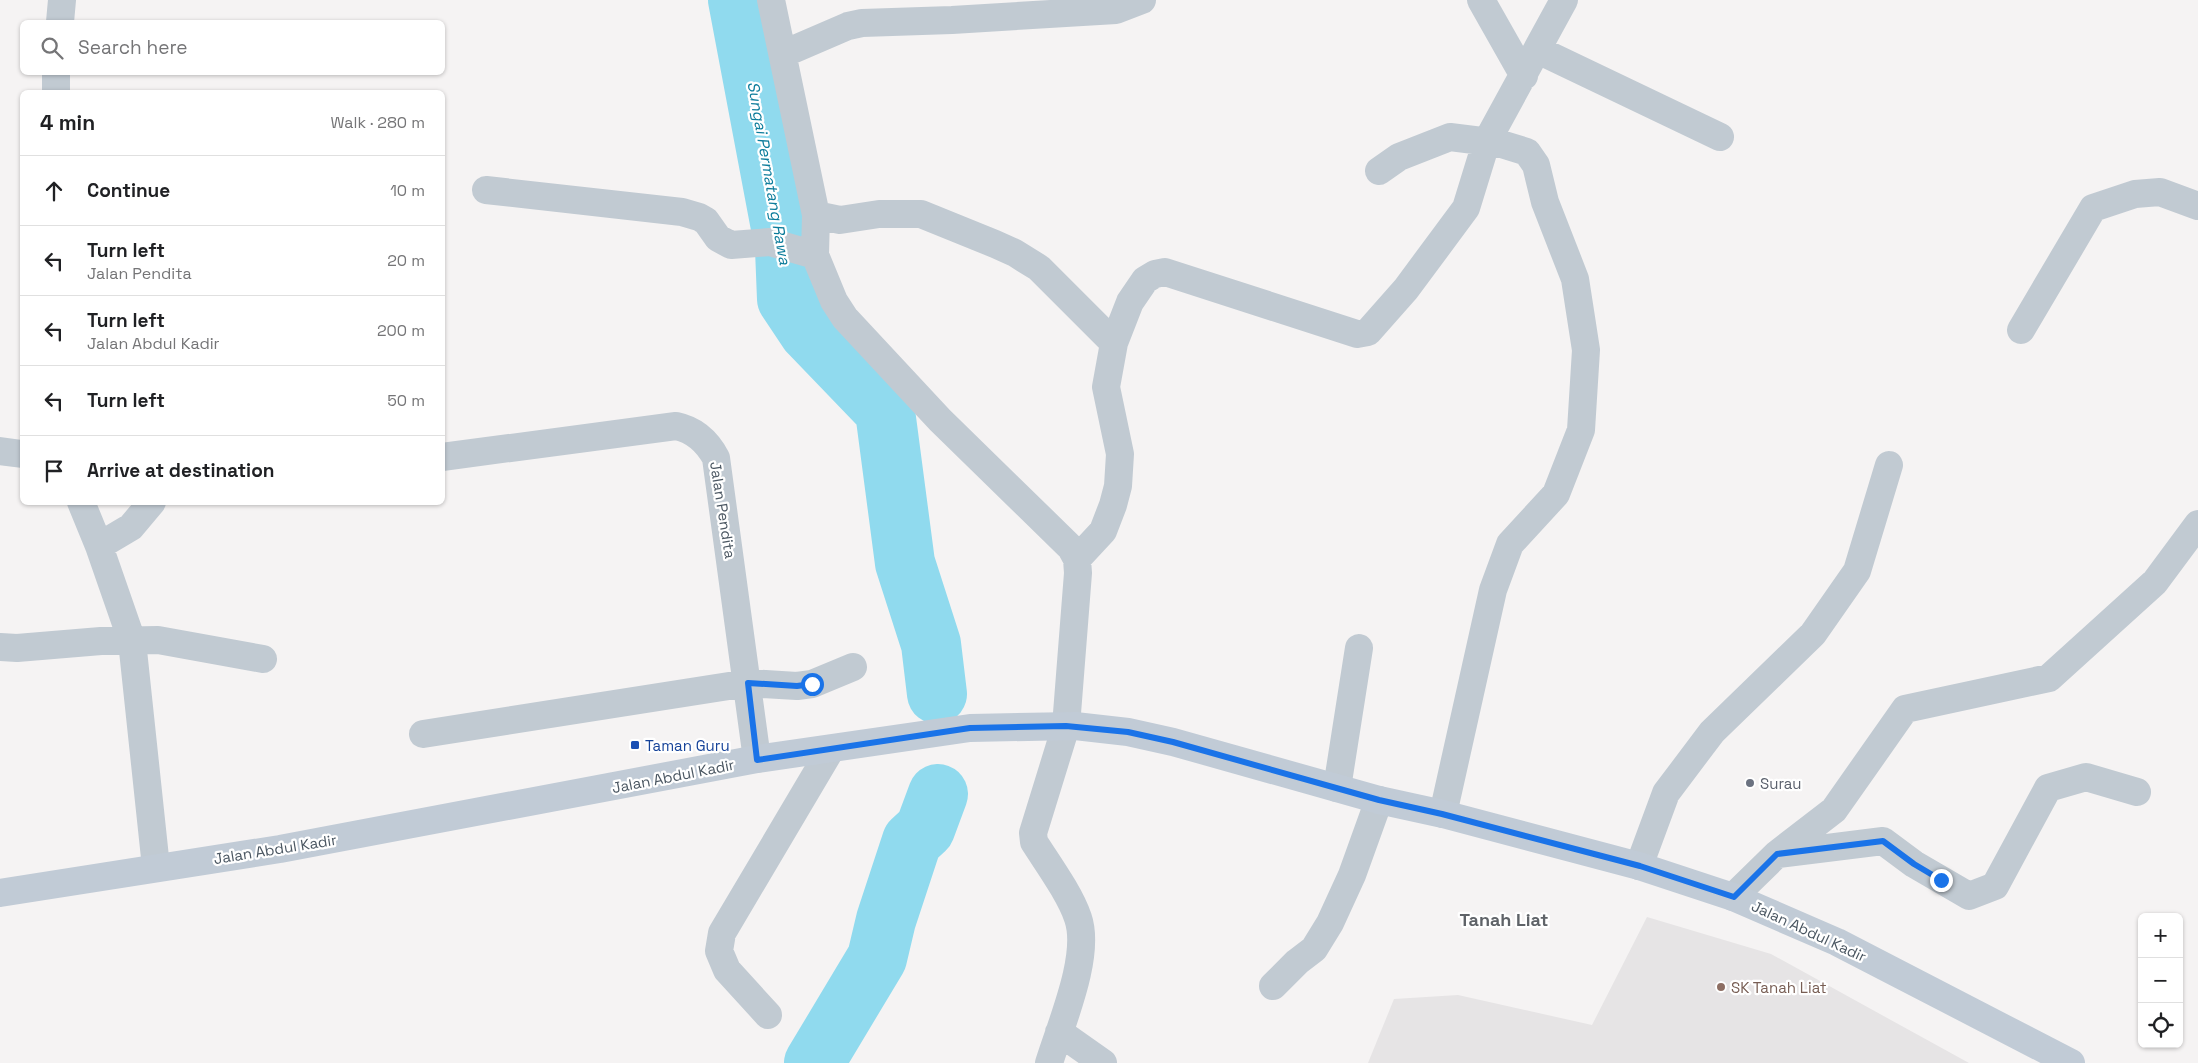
<!DOCTYPE html>
<html lang="en">
<head>
<meta charset="utf-8">
<style>
  body { margin:0; font-family:"Space Grotesk",sans-serif; background:#f6f6f6; color:#202124 }
  .controls { position:absolute; right:15px; bottom:15px; display:grid; overflow:hidden; border-radius:8px; box-shadow:0 1px 4px #0004 }
  .controls button { width:45px; height:45px; display:grid; place-items:center; padding:0; border:0; border-bottom:1px solid #e0e0e0; background:#fff; color:#202124; font:25px sans-serif }
  .stop { position:absolute; width:15px; height:15px; margin:-11px; border:4px solid #1a73e8; border-radius:50%; background:#fff }
  .stop.end { background:#1a73e8; border-color:#fff; box-shadow:0 1px 5px #0008 }
  .list { margin:0; padding:0; list-style:none }
  h2 { display:flex; justify-content:space-between; align-items:center; height:65px; margin:0; padding:0 20px; font-size:21px }
  h2 small { font-size:16px; font-weight:400; color:#757577 }
  .list li { display:grid; grid-template-columns:32px 1fr auto; gap:15px; align-items:center; box-sizing:border-box; height:70px; padding:0 20px; border-top:1px solid #e0e0e0 }
  .list b { display:block; font-size:19px; white-space:nowrap }
  .list p { margin:0; font-size:16px; white-space:nowrap; color:#757577 }
  .list em { font-size:16px; font-style:normal; color:#757577 }
  .icon { flex:none; width:28px; height:28px; fill:none; stroke:currentColor; stroke-width:2; stroke-linecap:round; stroke-linejoin:round }
  .map { position:relative; flex:none; width:2198px; height:1063px; overflow:hidden }
  .search { position:absolute; background:#fff; box-shadow:0 1px 4px #0004; left:20px; top:20px; width:425px; height:55px; display:flex; align-items:center; gap:12px; box-sizing:border-box; padding:0 18px; border-radius:8px; color:#757577; font-size:19px }
  .panel { position:absolute; background:#fff; box-shadow:0 1px 4px #0004; left:20px; top:90px; width:425px; height:415px; border-radius:8px }
  .map>svg:first-child { display:block }
</style>
</head>
<body>
<div class="map">
<svg width="2198" height="1063" viewBox="0 0 2198 1063">
  <rect width="100%" height="100%" fill="#f5f3f3"/>
  <path fill="#e6e4e5" d="M1647,917l124,37 198,109h-601l26,-64 64,-4 134,30z"/>
  <g fill="none" stroke-linecap="round" stroke-linejoin="round">
    <path stroke="#90daee" stroke-width="60" d="M738,0l47,249 2,50 22,33 76,79 20,152 26,81 6,50
      M814,1063l63,-105 9,-38 26,-79 13,-12 13,-35"/>
    <path stroke="#c1cad2" stroke-width="28" d="M771,0l45,215 -1,40 19,46 11,17 95,102 131,128 6,11 1,14 -12,153 -33,107 1,9c14,22 36,52 44,76 13,38 -17,106 -29,145
      M1481,0l43,76
      M60,22l2,-22
      M1538,50l182,87
      M783,54l65,-28 14,-3 90,-3 164,-10 26,-10
      M56,92v-20
      M1379,171l20,-14 51,-20 48,6 29,9 9,13 9,37 30,77 11,71 -5,80 -25,64 -46,50 -17,46 -50,224
      M486,190l196,22 17,5 7,4 12,17 13,7 39,-3 45,13
      M816,215l24,5 39,-6h42l74,30 20,9 24,15 75,75
      M2021,330l72,-122 42,-14 25,-2 38,14
      M0,451l22,3
      M442,457l234,-31c19,4 31,15 40,32l41,301
      M81,502l18,44 33,95 24,226
      M99,546l32,-19 21,-25
      M1077,559l26,-28 10,-26 5,-19 2,-32 -14,-67 8,-44 16,-41 15,-22 10,-6 10,-2 192,62 11,-2 38,-43 60,-81 20,-65 78,-143
      M0,647l17,1 84,-7 57,-1 105,19
      M423,734l325,-51 49,3 15,-2 41,-17
      M1337,788l22,-140
      M1778,854l105,-13 31,23 55,32 26,-10 53,-98 38,-11 51,15
      M1639,866l27,-73 46,-61 101,-98 44,-63 32,-106
      M1733,897l44,-43 57,-44 71,-101 144,-31 106,-96 43,-58
      M1273,986l24,-24 17,-13 16,-26 22,-48 27,-75
      M768,1015l-41,-45 -8,-19 3,-18 109,-184
      M1059,1032l44,31"/>
    <path stroke="#c1cbd6" stroke-width="28" d="M0,893l280,-44 477,-90 213,-31 105,-2 53,6 45,10 206,58 64,14 196,52 94,31 104,45 234,121"/>
  </g>
  <g fill="none" stroke-linecap="round" stroke-linejoin="round">
    <path stroke="#1a73e8" stroke-width="6" d="M812,684l-15,2 -49,-3 9,77 213,-32 96,-2 62,6 45,10 206,58 63,14 198,52 94,31 43,-43 106,-13 31,23 27,16"/>
  </g>
  <rect fill="#1a4fb4" stroke="#fff" stroke-width="2" x="630" y="740" width="10" height="10" rx="2.5"/>
  <circle fill="#6b7280" stroke="#fff" stroke-width="2" cx="1750" cy="783" r="5"/>
  <circle fill="#8d6e63" stroke="#fff" stroke-width="2" cx="1721" cy="987" r="5"/>
  <g text-anchor="middle" dominant-baseline="central" stroke-width="4.5" stroke-linejoin="round" paint-order="stroke">
    <g font-size="15" fill="#4a5661" stroke="#fff">
      <text transform="translate(723 510) rotate(81)">Jalan Pendita</text>
      <text transform="translate(673 776) rotate(-11)">Jalan Abdul Kadir</text>
      <text transform="translate(275 849) rotate(-9)">Jalan Abdul Kadir</text>
      <text transform="translate(1809 931) rotate(25)">Jalan Abdul Kadir</text>
    </g>
    <g font-size="15" fill="#164399" stroke="#fff" text-anchor="start">
      <text x="645" y="745">Taman Guru</text>
    </g>
    <g font-size="15" fill="#5b616d" stroke="#fff" text-anchor="start">
      <text x="1760" y="783">Surau</text>
    </g>
    <g font-size="15" fill="#785e54" stroke="#fff" text-anchor="start">
      <text x="1731" y="987">SK Tanah Liat</text>
    </g>
    <g font-size="16" font-style="italic" fill="#0c7c9b" stroke="#fff">
      <text transform="translate(769 173) rotate(80)">Sungai Permatang Rawa</text>
    </g>
    <g font-size="18" font-weight="bold" fill="#5f6368" stroke="#fff">
      <text x="1504" y="919">Tanah Liat</text>
    </g>
  </g>
</svg>
<div class="controls">
<button>+</button>
<button>−</button>
<button><svg class="icon" aria-label="locate" viewBox="0 0 24 24"><circle cx="12" cy="12" r="6"/><path d="M12 2v4M12 18v4M2 12h4M18 12h4"/></svg></button>
</div>
<div class="stop" style="left:812px;top:684px"></div>
<div class="stop end" style="left:1941px;top:880px"></div>
<div class="search"><svg class="icon" aria-label="search" viewBox="0 0 24 24"><circle cx="10" cy="10" r="6"/><path d="M15 15l6 6"/></svg>Search here</div>
<section class="panel">
<h2>4 min<small>Walk · 280 m</small></h2>
<ul class="list">
<li><svg class="icon" aria-label="ahead" viewBox="0 0 24 24"><path d="M12 20V5M6 11l6-6 6 6"/></svg><div><b>Continue</b></div><em>10 m</em></li>
<li><svg class="icon" aria-label="left" viewBox="0 0 24 24"><path d="M17 20v-9H6M10 6l-5 5 5 5"/></svg><div><b>Turn left</b><p>Jalan Pendita</p></div><em>20 m</em></li>
<li><svg class="icon" aria-label="left" viewBox="0 0 24 24"><path d="M17 20v-9H6M10 6l-5 5 5 5"/></svg><div><b>Turn left</b><p>Jalan Abdul Kadir</p></div><em>200 m</em></li>
<li><svg class="icon" aria-label="left" viewBox="0 0 24 24"><path d="M17 20v-9H6M10 6l-5 5 5 5"/></svg><div><b>Turn left</b></div><em>50 m</em></li>
<li><svg class="icon" aria-label="arrive" viewBox="0 0 24 24"><path d="M6 21V4h12l-3 4 3 4H6"/></svg><div><b>Arrive at destination</b></div></li>
</ul>
</section>
</div>
</body>
</html>
